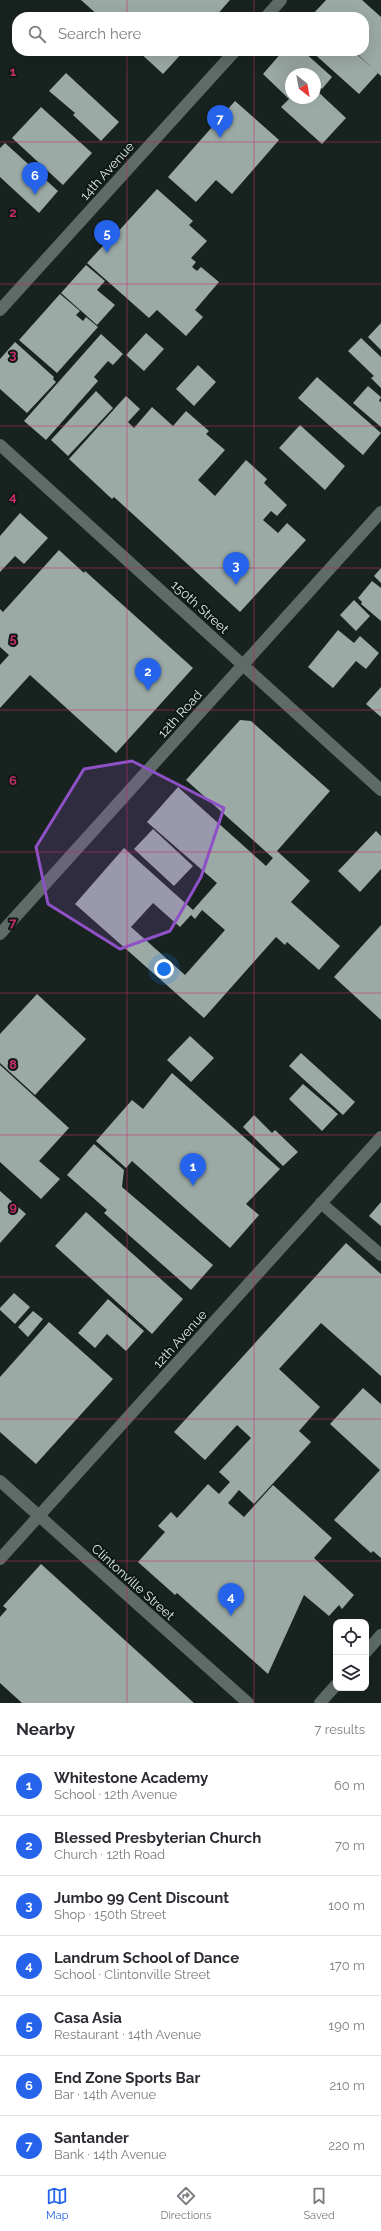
<!DOCTYPE html>
<html lang="en">
<head>
<meta charset="utf-8">
<style>
  body { margin:0; font-family:Raleway,sans-serif; background:#f2f2f3; color:#2b2b33 }
  .controls { position:absolute; right:12px; bottom:12px; display:grid; overflow:hidden; border-radius:8px; box-shadow:0 4px 16px #0002 }
  .controls button { width:36px; height:36px; display:grid; place-items:center; padding:0; border:0; border-bottom:1px solid #e1e1e2; background:#fff; color:#2b2b33; font:20px sans-serif }
  .compass { position:absolute; left:285px; top:68px; width:36px; height:36px; border-radius:50%; background:#fff; box-shadow:0 4px 16px #0002; rotate:149deg }
  .you { position:absolute; left:164px; top:969px; width:14px; height:14px; margin:-10px; border:3px solid #fff; border-radius:50%; background:#1a73e8; box-shadow:0 0 0 6px #1a73e833 }
  .badge { display:grid; place-items:center; width:26px; height:26px; border-radius:50%; background:#2563eb; color:#fff; font-size:13px; font-weight:700 }
  .pin { position:absolute; translate:-50% -33px; filter:drop-shadow(0 1px 2px #0008) }
  .pin::after { content:''; position:absolute; top:21px; width:14px; height:12px; background:inherit; clip-path:polygon(0 0,100% 0,50% 100%) }
  .list { margin:0; padding:0; list-style:none }
  h2 { display:flex; justify-content:space-between; align-items:center; height:52px; margin:0; padding:0 16px; font-size:17px }
  h2 small { font-size:13px; font-weight:400; color:#7c7c81 }
  .list li { display:grid; grid-template-columns:26px 1fr auto; gap:12px; align-items:center; box-sizing:border-box; height:60px; padding:0 16px; border-top:1px solid #e1e1e2 }
  .list b { display:block; font-size:15px; white-space:nowrap }
  .list p { margin:0; font-size:13px; white-space:nowrap; color:#7c7c81 }
  .list em { font-size:13px; font-style:normal; color:#7c7c81 }
  .icon { flex:none; width:22px; height:22px; fill:none; stroke:currentColor; stroke-width:2; stroke-linecap:round; stroke-linejoin:round }
  .map { position:relative; flex:none; width:381px; height:1703px; overflow:hidden }
  .search { position:absolute; background:#fff; box-shadow:0 4px 16px #0002; left:12px; right:12px; top:12px; height:44px; display:flex; align-items:center; gap:10px; box-sizing:border-box; padding:0 14px; border-radius:16px; color:#7c7c81; font-size:15px }
  .sheet { height:472px; background:#fff }
  nav { display:flex; justify-content:space-around; align-items:center; box-sizing:border-box; height:56px; border-top:1px solid #e1e1e2; background:#fff; font-size:11px; color:#7c7c81 }
  nav a { display:grid; justify-items:center; gap:2px }
  nav .on { color:#2563eb }
  .map>svg:first-child { display:block }
</style>
</head>
<body>
<div class="map">
<svg width="381" height="1703" viewBox="0 0 381 1703">
  <rect width="100%" height="100%" fill="#18231f"/>
  <path fill="#9caaa6" fill-rule="evenodd" d="M81,0h149l-15,17h-115z
    M326,0h36l19,17v59l-27,-25h10v-34h-47l-4,-3z
    M138,51h46l-21,23z
    M283,51h20l29,26 -10,12 -7,-6v-9h-24v24h24v-9l31,29 -24,26 -41,-37 8,-8 -26,-25z
    M311,51h42l25,22 -19,21z
    M66,73l53,49 -18,19 -28,-26 2,-2 -26,-22z
    M235,101l44,39 -47,54 -16,-14 -20,22 -28,-25z
    M41,107l51,46 -29,32 -51,-47z
    M5,143l53,48 -19,22 -39,-36v-29z
    M157,189l36,32 -4,4 18,16 -16,17 5,4 -4,5 5,4 4,-4 18,15 -24,28 8,7 -17,19 -29,-26 -8,8 -62,-55 26,-28 1,1z
    M86,265l19,16 -8,9 18,15 -18,20 -36,-32z
    M60,294l20,17 -4,4 7,6 3,-4 12,10 -41,46 -38,-33z
    M381,323v27l-13,-13z
    M146,333l18,16 -20,22 -18,-16z
    M101,334l22,20 -10,11 -5,-4 -14,16 4,4 -52,59 -22,-19z
    M361,338l20,19v31l-10,-10 3,-2 -26,-25z
    M15,342l39,35 -1,2 3,3 -29,31 -27,-24v-30z
    M198,365l18,17 -22,24 -18,-17z
    M317,377l64,56 -18,22 -65,-57z
    M368,386l13,11 -2,4 2,1v25l-28,-24z
    M96,391l17,17 -45,48 -17,-16z
    M126,396l14,13 -12,13 6,6 18,-21 21,19 13,-15 23,20 -3,3 19,16 -27,30 17,16 31,-36 21,19 -3,4 23,22 -10,11 -6,-5 -8,9 15,13 9,-10 19,17 -66,72 -126,-115 -2,2 -43,-40z
    M300,425l45,41 -20,24 -46,-42z
    M20,513l28,25 -24,26 -9,-8 -15,16v-36z
    M59,550l25,23 1,-2 108,97 -77,85 -86,-78 -30,33v-43l9,-10 -9,-8v-38l3,3z
    M381,568v15l-7,-7z
    M372,581l9,7v33l-20,-17 1,-2 -4,-4z
    M354,600l16,16 -14,15 -16,-16z
    M338,630l16,13 6,-7 19,17 -13,16 -10,-8 -23,27 -25,-21z
    M381,687v30l-15,-13z
    M240,720l11,1 79,70 -53,60 33,30 -19,21 49,44 -21,24 -32,-28 -2,3 -9,-8 -72,81 -129,-114 49,-56 69,62 24,-27 -70,-61 31,-35 88,79 7,-8 -87,-78zM153,903l27,24 11,-12 4,4 7,-9 23,20 -40,45 -54,-48z
    M153,829l40,37 -19,20 -40,-37z
    M376,831l5,5v33l-21,23 -22,-21z
    M381,925v95l-47,-43z
    M37,994l49,45 -51,56 -35,-32v-29z
    M190,1036l24,22 -23,24 -24,-22z
    M301,1053l54,49 -12,13 -54,-49z
    M0,1065l69,63 -30,33 21,18 -19,20 -41,-37z
    M172,1073l108,96 -34,35 13,11 -29,33 -98,-87 -6,7 -30,-27 36,-41 11,9z
    M303,1084l35,30 -16,17 -33,-32z
    M254,1115l18,18 3,-3 23,22 -15,14 -40,-39z
    M94,1144l30,26 -2,17 91,78 -22,25 -87,-77 3,-3 -40,-35z
    M0,1191l26,23 -26,29z
    M381,1202v24l-12,-10z
    M86,1212l97,87 -31,35 -97,-88z
    M346,1243l35,31v102l-60,-53 -42,46 41,38 -21,24 12,11 -57,62 -15,-14 -11,13 16,14 29,-32 59,53 -18,20 40,37 -12,14 -3,-4 -10,11 -25,-21 -36,79 -91,-81 -2,2 -37,-33 27,-30 -7,-6 13,-14 6,6 31,-34 11,10 11,-12 -11,-10 32,-34 -14,-13 -32,35 -31,-28z
    M14,1293l16,14 -15,17 -15,-14v-2z
    M108,1299l36,32 -18,20 -19,-17 -12,14 -17,-15z
    M33,1311l10,8 -15,18 -10,-10z
    M49,1322l64,57 -77,85 -36,-32v-55z
    M363,1388l18,16v154l-8,-7 -2,2 -37,-33 46,-50 -50,-46z
    M41,1564l153,139h-172l-22,-20v-66l7,-8 -4,-3z"/>
  <g fill="none" stroke-linecap="round" stroke-linejoin="round">
    <path stroke="#5e6b67" stroke-width="12" d="M321,1203l60,52"/>
    <path stroke="#5e6b67" stroke-width="12" d="M0,934l381,-422
      M0,1481l248,222
      M0,1559l381,-422
      M366,1652l15,-17
      M320,1703l16,-18"/>
    <path stroke="#5e6b67" stroke-width="12" d="M266,17l15,-17
      M0,310l235,-259
      M0,445l381,345"/>
  </g>
  <path fill="#8f51c6" fill-opacity="0.2" stroke="#8f51c6" stroke-width="3" stroke-linejoin="round" d="M132,761l92,47 -23,69 -31,54 -50,18 -72,-45 -12,-57 48,-78z"/>
  <path fill="none" stroke="#c52d69" stroke-width="1" stroke-opacity="0.55" d="M127,0v17M254,0v17M127,51v1652M254,51v1652M0,142h381M0,284h381M0,426h381M0,568h381M0,710h381M0,852h381M0,993h381M0,1135h381M0,1277h381M0,1419h381M0,1561h381"/>
  <g text-anchor="middle" dominant-baseline="central" stroke-width="4" stroke-linejoin="round" paint-order="stroke">
    <g font-size="13" fill="#dfe6e4" stroke="#0e1916">
      <text transform="translate(107 171) rotate(-48)">14th Avenue</text>
      <text transform="translate(200 607) rotate(42)">150th Street</text>
      <text transform="translate(180 714) rotate(-48)">12th Road</text>
      <text transform="translate(180 1339) rotate(-48)">12th Avenue</text>
      <text transform="translate(133 1582) rotate(42)">Clintonville Street</text>
    </g>
  </g>
  <g font-size="13" text-anchor="middle" font-weight="bold" fill="#c52d69" stroke="#0e1916" stroke-width="4" stroke-linejoin="round" paint-order="stroke">
    <text x="13" y="76">1</text>
    <text x="13" y="217">2</text>
    <text x="13" y="359">3</text>
    <text x="13" y="501">4</text>
    <text x="13" y="643">5</text>
    <text x="13" y="785">6</text>
    <text x="13" y="927">7</text>
    <text x="13" y="1069">8</text>
    <text x="13" y="1211">9</text>
  </g>
</svg>
<div class="controls">
<button><svg class="icon" aria-label="locate" viewBox="0 0 24 24"><circle cx="12" cy="12" r="6"/><path d="M12 2v4M12 18v4M2 12h4M18 12h4"/></svg></button>
<button><svg class="icon" aria-label="layers" viewBox="0 0 24 24"><path d="M12 4l9 5-9 5-9-5zM3 14l9 5 9-5"/></svg></button>
</div>
<svg class="compass" viewBox="-18 -18 36 36"><path d="M0-13l5 13h-10z" fill="#e53935"/><path d="M0 13l5-13h-10z" fill="#7c7c81"/></svg>
<div class="you"></div>
<div class="pin badge" style="left:193px;top:1186px">1</div>
<div class="pin badge" style="left:148px;top:691px">2</div>
<div class="pin badge" style="left:236px;top:585px">3</div>
<div class="pin badge" style="left:231px;top:1616px">4</div>
<div class="pin badge" style="left:107px;top:253px">5</div>
<div class="pin badge" style="left:35px;top:195px">6</div>
<div class="pin badge" style="left:220px;top:138px">7</div>
<div class="search"><svg class="icon" aria-label="search" viewBox="0 0 24 24"><circle cx="10" cy="10" r="6"/><path d="M15 15l6 6"/></svg>Search here</div>
</div>
<section class="sheet">
<h2>Nearby<small>7 results</small></h2>
<ul class="list">
<li><span class="badge">1</span><div><b>Whitestone Academy</b><p>School · 12th Avenue</p></div><em>60 m</em></li>
<li><span class="badge">2</span><div><b>Blessed Presbyterian Church</b><p>Church · 12th Road</p></div><em>70 m</em></li>
<li><span class="badge">3</span><div><b>Jumbo 99 Cent Discount</b><p>Shop · 150th Street</p></div><em>100 m</em></li>
<li><span class="badge">4</span><div><b>Landrum School of Dance</b><p>School · Clintonville Street</p></div><em>170 m</em></li>
<li><span class="badge">5</span><div><b>Casa Asia</b><p>Restaurant · 14th Avenue</p></div><em>190 m</em></li>
<li><span class="badge">6</span><div><b>End Zone Sports Bar</b><p>Bar · 14th Avenue</p></div><em>210 m</em></li>
<li><span class="badge">7</span><div><b>Santander</b><p>Bank · 14th Avenue</p></div><em>220 m</em></li>
</ul>
</section>
<nav>
<a class="on"><svg class="icon" aria-label="map" viewBox="0 0 24 24"><path d="M3 6l6-2 6 2 6-2v14l-6 2-6-2-6 2zM9 4v14M15 6v14"/></svg>Map</a>
<a><svg class="icon" aria-label="directions" viewBox="0 0 24 24"><path d="M12 3l9 9-9 9-9-9zM9 14v-3h6M13 9l2 2-2 2"/></svg>Directions</a>
<a><svg class="icon" aria-label="saved" viewBox="0 0 24 24"><path d="M7 4h10v16l-5-4-5 4z"/></svg>Saved</a>
</nav>
</body>
</html>
